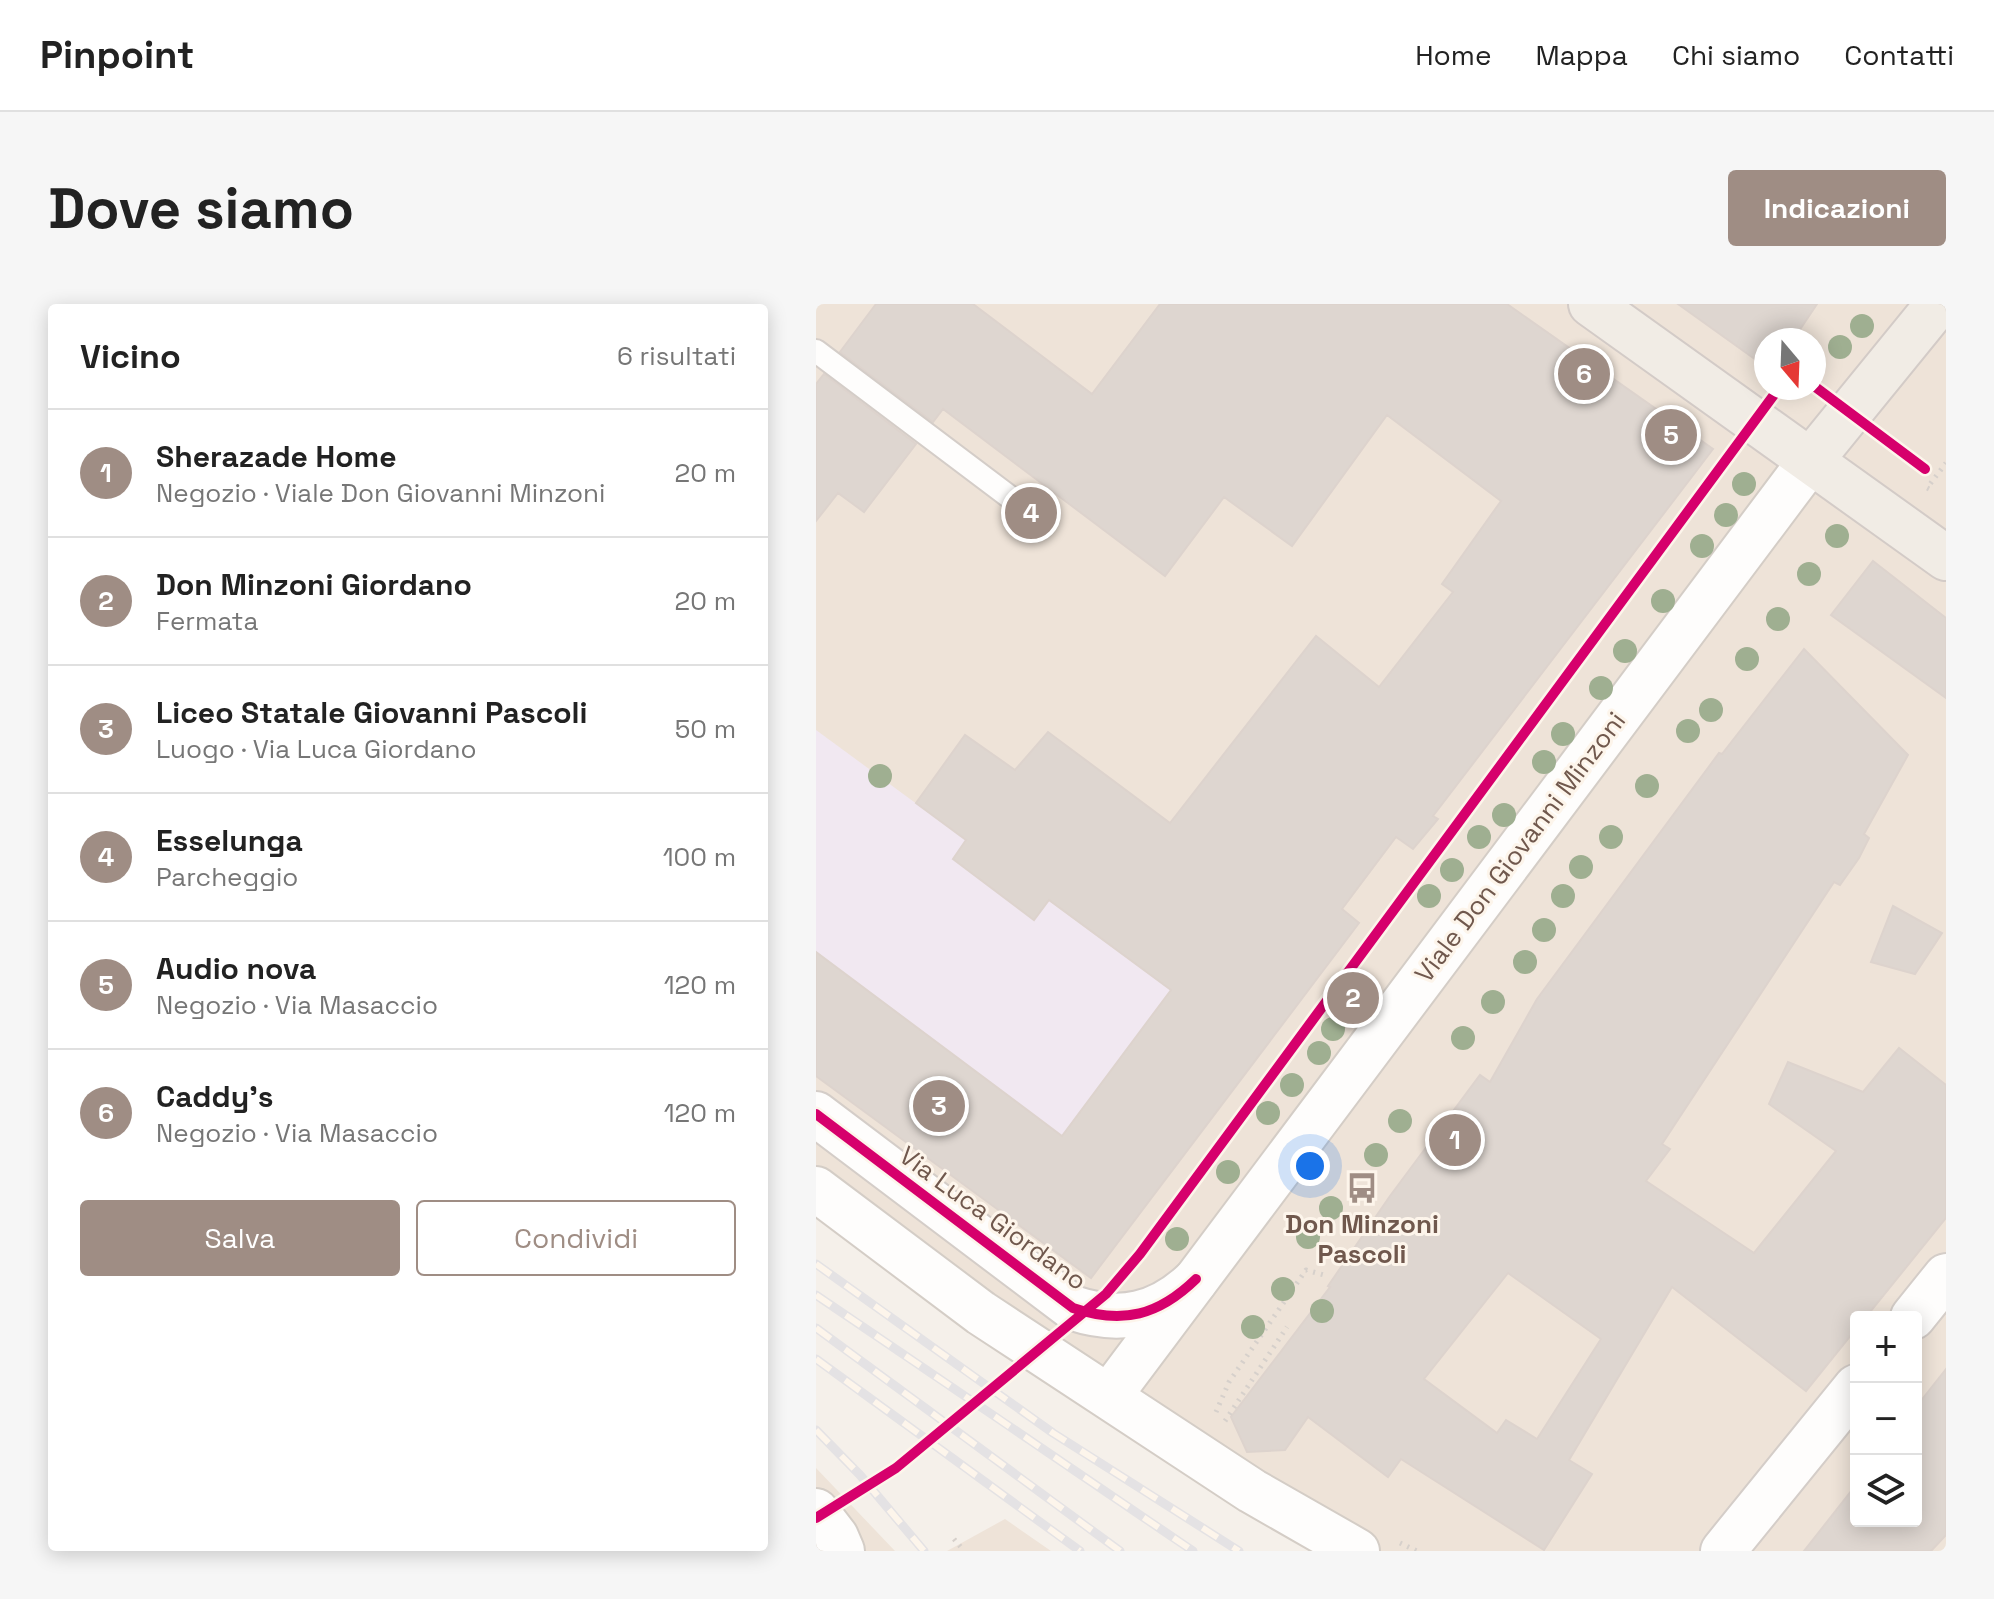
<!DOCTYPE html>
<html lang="it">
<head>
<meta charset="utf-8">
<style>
  body { margin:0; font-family:"Space Grotesk",sans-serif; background:#f6f6f6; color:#222 }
  .controls { position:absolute; right:24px; bottom:24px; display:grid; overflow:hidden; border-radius:8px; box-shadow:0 4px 20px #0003 }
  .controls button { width:72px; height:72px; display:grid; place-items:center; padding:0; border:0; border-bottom:2px solid #e0e0e0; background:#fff; color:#222; font:40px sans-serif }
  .compass { position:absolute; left:938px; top:24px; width:72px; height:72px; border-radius:50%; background:#fff; box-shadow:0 4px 20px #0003; rotate:161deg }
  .you { position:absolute; left:494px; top:862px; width:28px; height:28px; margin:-20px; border:6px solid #fff; border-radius:50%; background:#1a73e8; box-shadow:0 0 0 12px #1a73e833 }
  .badge { display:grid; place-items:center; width:52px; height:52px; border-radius:50%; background:#9f8d84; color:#fff; font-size:26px; font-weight:700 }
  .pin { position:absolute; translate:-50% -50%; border:4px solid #fff; box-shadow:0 2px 8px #0006 }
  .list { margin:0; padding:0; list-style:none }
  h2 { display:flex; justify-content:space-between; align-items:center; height:104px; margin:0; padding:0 32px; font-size:34px }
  h2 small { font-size:26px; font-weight:400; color:#767676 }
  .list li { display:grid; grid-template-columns:52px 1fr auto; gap:24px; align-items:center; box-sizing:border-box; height:128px; padding:0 32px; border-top:2px solid #e0e0e0 }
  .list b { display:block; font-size:30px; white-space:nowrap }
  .list p { margin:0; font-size:26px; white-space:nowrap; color:#767676 }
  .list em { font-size:26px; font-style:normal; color:#767676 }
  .actions { display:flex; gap:16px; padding:24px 32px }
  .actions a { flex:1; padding:18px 0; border:2px solid #9f8d84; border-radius:8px; text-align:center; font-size:28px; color:#9f8d84 }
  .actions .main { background:#9f8d84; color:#fff }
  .icon { flex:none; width:44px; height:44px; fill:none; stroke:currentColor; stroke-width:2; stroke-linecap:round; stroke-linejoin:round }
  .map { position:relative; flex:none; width:1130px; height:1247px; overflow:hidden; border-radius:8px }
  header { display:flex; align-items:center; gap:48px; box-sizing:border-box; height:112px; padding:0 40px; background:#fff; border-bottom:2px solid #e0e0e0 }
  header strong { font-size:38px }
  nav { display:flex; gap:44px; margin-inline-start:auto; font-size:28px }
  .intro { display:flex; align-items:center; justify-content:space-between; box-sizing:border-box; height:192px; padding:0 48px }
  h1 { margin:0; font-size:56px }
  .button { padding:20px 36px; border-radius:8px; background:#9f8d84; color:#fff; font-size:28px; font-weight:700 }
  main { display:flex; gap:48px; padding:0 48px }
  aside { flex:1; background:#fff; border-radius:8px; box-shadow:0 4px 20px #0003 }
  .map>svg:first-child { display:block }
</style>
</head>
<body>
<header>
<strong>Pinpoint</strong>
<nav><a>Home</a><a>Mappa</a><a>Chi siamo</a><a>Contatti</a></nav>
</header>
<div class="intro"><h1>Dove siamo</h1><a class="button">Indicazioni</a></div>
<main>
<aside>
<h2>Vicino<small>6 risultati</small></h2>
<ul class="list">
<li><span class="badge">1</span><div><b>Sherazade Home</b><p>Negozio · Viale Don Giovanni Minzoni</p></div><em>20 m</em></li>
<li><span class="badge">2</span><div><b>Don Minzoni Giordano</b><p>Fermata</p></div><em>20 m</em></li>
<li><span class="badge">3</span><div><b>Liceo Statale Giovanni Pascoli</b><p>Luogo · Via Luca Giordano</p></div><em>50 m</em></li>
<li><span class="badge">4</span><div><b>Esselunga</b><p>Parcheggio</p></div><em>100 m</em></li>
<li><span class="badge">5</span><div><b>Audio nova</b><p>Negozio · Via Masaccio</p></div><em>120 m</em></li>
<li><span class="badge">6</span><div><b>Caddy's</b><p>Negozio · Via Masaccio</p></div><em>120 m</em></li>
</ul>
<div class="actions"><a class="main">Salva</a><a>Condividi</a></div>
</aside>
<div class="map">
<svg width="1130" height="1247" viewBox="0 0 1130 1247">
  <rect width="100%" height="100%" fill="#f5f0ea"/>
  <path fill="#eee3d8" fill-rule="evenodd" d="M0,0h1130v1247h-603l-527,-364zM950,36h48v48h-48zM1040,1013h60v204h-60z
    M0,1164l79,83h-79z
    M189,1215l46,32h-104z"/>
  <path fill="#f1e8f1" d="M0,426l443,325 -168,223 -275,-202z"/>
  <path fill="#ded6d0" stroke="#ddd3cd" stroke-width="2" fill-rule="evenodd" d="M60,0h97l119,90 68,-90h347l206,145 -280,367 5,3 -25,30 -17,-12 -54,72 17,14 -268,355 -275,-202v-124l246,184 109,-146 -122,-90 -15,20 -81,-61 13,-19 -50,-37 49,-68 50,35 33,-38 122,91 146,-187 63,51 74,-95 -11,-8 59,-83 -114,-86 -95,131 -68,-49 -59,79 -222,-167 -10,13 -93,-70z
    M862,0h139l-24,36h-27v27z
    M8,70l92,70 -52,68 -26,-19 -22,28v-137z
    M1057,257l73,57v80l-115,-83z
    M988,345l104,106 -44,79 5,4 -10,20 -19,27 -6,-3 -172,262 8,5 -24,32 108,72 82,-102 -67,-47 19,-42 75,30 36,-44 47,37v133l-80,99h-10v12l-50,62 -134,-104 -103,173 23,14 -48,76 -143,-91 -13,18 -80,-60 -23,33 -38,2 -16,-35 99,-130 -2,-1 62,-90 90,-121 10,7 47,-83 182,-246 3,1zM692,969l93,66 -64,100 -31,-19 -9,13 -73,-54z
    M1077,602l49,27 -27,41 -44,-12z
    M1130,1065v166l-15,16h-127l52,-66v36h60v-114z"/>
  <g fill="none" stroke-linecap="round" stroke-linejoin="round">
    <defs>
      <path id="lane" d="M0,47l215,162"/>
      <path id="street" d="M0,810l257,194c48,16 86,7 122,-27
        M1097,1013l33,-41
        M907,1247l133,-164"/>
      <path id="secondary" d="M0,885l165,124 271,178 105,60
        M293,1092l702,-936
        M0,1207l20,26 6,14"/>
      <path id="primary" d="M775,0l355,254
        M995,156l127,-156"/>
    </defs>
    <use href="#lane" stroke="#d4cdc8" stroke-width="26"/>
    <use href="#street" stroke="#d4cdc8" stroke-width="48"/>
    <use href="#secondary" stroke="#d4cdc6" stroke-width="48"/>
    <use href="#primary" stroke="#d3cbc7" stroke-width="48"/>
    <path stroke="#d6d0cb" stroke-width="5" stroke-dasharray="2 6" stroke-linecap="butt" d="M998,60l12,9
      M1113,185l-2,-1 19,-25
      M400,1108l13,-30 77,-112 18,5
      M409,1117l62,-94
      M138,1235l10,12
      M584,1239l17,8"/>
    <use href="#lane" stroke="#fefdfc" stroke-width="22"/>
    <use href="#street" stroke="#fefdfc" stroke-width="44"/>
    <use href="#secondary" stroke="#fefdfc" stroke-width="44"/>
    <use href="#primary" stroke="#f1ece5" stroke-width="44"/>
    <defs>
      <path id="rail" d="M0,960l237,169 186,118
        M0,991l377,256
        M0,1024l304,223
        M0,1055l264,192
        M0,1126l44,45 64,76"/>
    </defs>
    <use href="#rail" stroke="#e4e2e4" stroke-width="9"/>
    <use href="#rail" stroke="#fdf5eb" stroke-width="6" stroke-dasharray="18" stroke-linecap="butt"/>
    <defs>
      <path id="cycleway" d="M998,82l111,83
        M0,810l257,194c50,17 86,7 123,-29
        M0,1214l80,-50 210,-174 34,-40 639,-866"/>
    </defs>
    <use href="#cycleway" stroke="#fdf5eb" stroke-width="15"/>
    <use href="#cycleway" stroke="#d6006c" stroke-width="10"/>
  </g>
  <g fill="#9faf91">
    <circle cx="1046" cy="22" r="12"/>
    <circle cx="1024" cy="43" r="12"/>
    <circle cx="928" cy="180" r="12"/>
    <circle cx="910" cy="211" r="12"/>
    <circle cx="1021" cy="232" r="12"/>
    <circle cx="886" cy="242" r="12"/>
    <circle cx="993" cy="270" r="12"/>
    <circle cx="847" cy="297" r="12"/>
    <circle cx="962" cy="315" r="12"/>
    <circle cx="809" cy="347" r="12"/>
    <circle cx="931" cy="355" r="12"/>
    <circle cx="785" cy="384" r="12"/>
    <circle cx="895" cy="406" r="12"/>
    <circle cx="872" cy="427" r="12"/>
    <circle cx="747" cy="430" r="12"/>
    <circle cx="728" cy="458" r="12"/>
    <circle cx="64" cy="472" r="12"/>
    <circle cx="831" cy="482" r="12"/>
    <circle cx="688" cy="511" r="12"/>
    <circle cx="663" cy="533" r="12"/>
    <circle cx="795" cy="533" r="12"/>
    <circle cx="765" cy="563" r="12"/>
    <circle cx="636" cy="566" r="12"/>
    <circle cx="613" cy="592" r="12"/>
    <circle cx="747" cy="592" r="12"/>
    <circle cx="728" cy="626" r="12"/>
    <circle cx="709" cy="658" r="12"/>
    <circle cx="543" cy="693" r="12"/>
    <circle cx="677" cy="698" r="12"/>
    <circle cx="517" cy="725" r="12"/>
    <circle cx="647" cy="734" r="12"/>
    <circle cx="503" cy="749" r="12"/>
    <circle cx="476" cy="781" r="12"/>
    <circle cx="452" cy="809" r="12"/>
    <circle cx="584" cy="817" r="12"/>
    <circle cx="560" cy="851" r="12"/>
    <circle cx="412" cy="868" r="12"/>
    <circle cx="515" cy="904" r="12"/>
    <circle cx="492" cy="933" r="12"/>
    <circle cx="361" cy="935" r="12"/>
    <circle cx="467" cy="985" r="12"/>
    <circle cx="506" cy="1007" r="12"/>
    <circle cx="437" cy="1023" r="12"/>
  </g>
  <defs>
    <symbol id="bus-bare" viewBox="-9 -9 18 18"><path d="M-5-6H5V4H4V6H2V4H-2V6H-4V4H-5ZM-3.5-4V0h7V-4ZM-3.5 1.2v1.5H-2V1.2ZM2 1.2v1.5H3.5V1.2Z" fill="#9f8d84" stroke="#fdf5eb" stroke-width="2.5" paint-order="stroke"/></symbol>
  </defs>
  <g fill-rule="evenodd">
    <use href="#bus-bare" x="524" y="862" width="44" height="44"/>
  </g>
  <g text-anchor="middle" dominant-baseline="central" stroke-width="6" stroke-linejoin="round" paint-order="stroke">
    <g font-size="26" fill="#70584d" stroke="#fdf5eb">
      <text transform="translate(704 543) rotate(-53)">Viale Don Giovanni Minzoni</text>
      <text transform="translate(177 914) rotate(36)">Via Luca Giordano</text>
    </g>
    <g font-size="26" font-weight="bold" fill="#70584d" stroke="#fdf5eb">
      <text x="546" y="920">Don Minzoni<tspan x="546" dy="30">Pascoli</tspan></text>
    </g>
  </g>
</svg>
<div class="controls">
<button>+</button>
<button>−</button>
<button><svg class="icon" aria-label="layers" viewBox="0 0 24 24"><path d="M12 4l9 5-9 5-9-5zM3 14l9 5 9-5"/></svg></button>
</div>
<svg class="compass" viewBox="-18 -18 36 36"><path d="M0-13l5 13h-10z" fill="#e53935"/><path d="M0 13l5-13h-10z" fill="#767676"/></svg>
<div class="you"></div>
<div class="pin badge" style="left:639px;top:836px">1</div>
<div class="pin badge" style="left:537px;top:694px">2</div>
<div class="pin badge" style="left:123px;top:802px">3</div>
<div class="pin badge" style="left:215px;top:209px">4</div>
<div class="pin badge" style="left:855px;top:131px">5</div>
<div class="pin badge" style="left:768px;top:70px">6</div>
</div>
</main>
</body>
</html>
